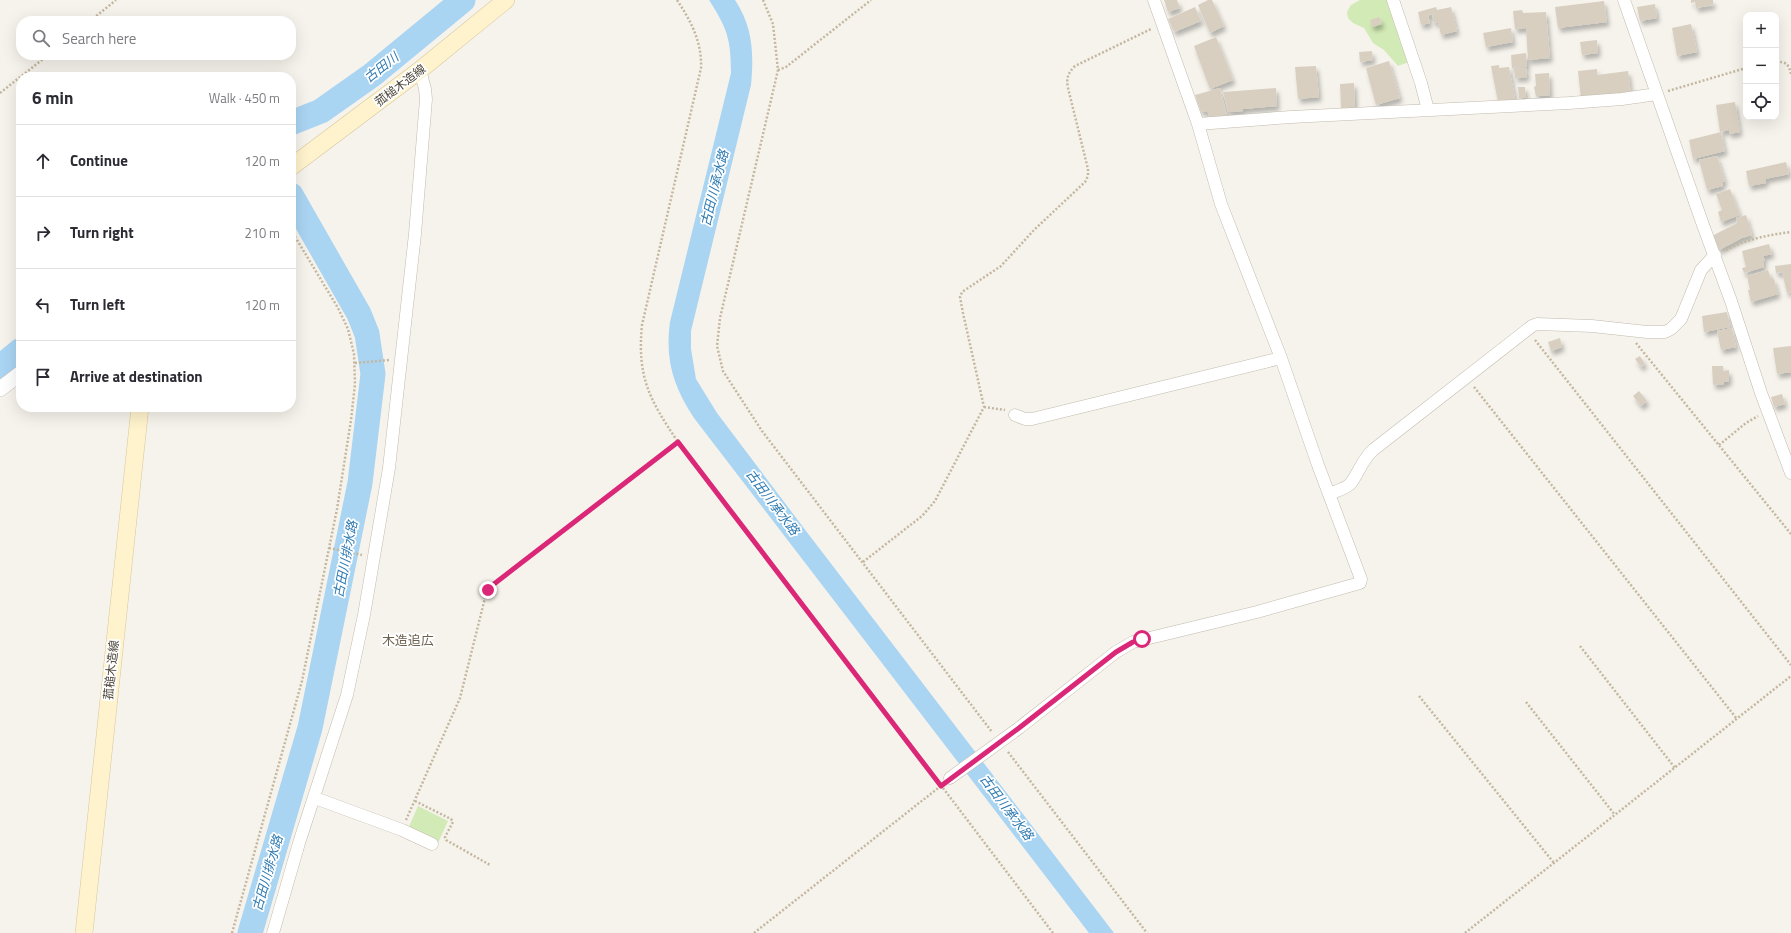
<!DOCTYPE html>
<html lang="en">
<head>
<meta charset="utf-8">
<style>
  body { margin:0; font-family:"Titillium Web","Noto Sans JP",sans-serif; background:#f7f7f7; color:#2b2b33 }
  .controls { position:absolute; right:12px; top:12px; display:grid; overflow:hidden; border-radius:8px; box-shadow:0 4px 16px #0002 }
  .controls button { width:36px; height:36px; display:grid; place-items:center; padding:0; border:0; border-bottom:1px solid #e1e1e2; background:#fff; color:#2b2b33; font:20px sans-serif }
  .stop { position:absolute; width:12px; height:12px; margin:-9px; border:3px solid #db2777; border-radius:50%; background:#fff }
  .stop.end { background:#db2777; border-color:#fff; box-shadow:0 1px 4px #0008 }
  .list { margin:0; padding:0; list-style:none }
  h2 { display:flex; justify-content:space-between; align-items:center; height:52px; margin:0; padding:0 16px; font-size:17px }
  h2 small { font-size:13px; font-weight:400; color:#7c7c81 }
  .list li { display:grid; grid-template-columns:26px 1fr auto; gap:12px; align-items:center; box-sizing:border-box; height:72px; padding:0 16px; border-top:1px solid #e1e1e2 }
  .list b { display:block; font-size:15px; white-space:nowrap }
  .list em { font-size:13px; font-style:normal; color:#7c7c81 }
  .icon { flex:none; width:22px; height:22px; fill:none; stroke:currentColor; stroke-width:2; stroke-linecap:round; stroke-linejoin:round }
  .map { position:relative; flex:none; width:1791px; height:933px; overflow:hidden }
  .search { position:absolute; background:#fff; box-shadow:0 4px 16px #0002; left:16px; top:16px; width:280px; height:44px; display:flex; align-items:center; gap:10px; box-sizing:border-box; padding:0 14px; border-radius:16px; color:#7c7c81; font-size:15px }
  .panel { position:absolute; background:#fff; box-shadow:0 4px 16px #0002; left:16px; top:72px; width:280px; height:340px; border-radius:16px }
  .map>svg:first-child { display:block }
</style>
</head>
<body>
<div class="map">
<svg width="1791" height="933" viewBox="0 0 1791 933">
  <defs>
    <filter id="shadow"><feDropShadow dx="2.5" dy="4.5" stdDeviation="2" flood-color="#0004"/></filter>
  </defs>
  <rect width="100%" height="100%" fill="#f6f3ec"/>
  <path fill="#d2eab5" d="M1360,0h27l22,62 -11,4 -14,-16 -11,-7 -9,-15 -11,-5 -5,-5 -1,-6 4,-7z
    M418,806l30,15 -10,22 -30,-14z"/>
  <path fill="#a9d4f2" d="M709,0h26c18,27 19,54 16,85l-60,246v18l5,30 21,34 89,118 308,402h-25l-395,-515c-21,-32 -29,-58 -24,-96l61,-249c0,-34 -4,-45 -22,-73z"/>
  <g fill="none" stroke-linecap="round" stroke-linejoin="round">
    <path stroke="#a9d4f2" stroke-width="25" d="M291,123l30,-12 51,-36 91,-75
      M0,367l21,-17
      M250,933l60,-205 50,-245 13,-109 -6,-40 -8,-20 -68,-119"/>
  </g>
  <path fill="#d8cfc1" filter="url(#shadow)" d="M1164,0h13l3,8 -12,4z
    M1208,0h4l12,26 -14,7 -12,-28z
    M1691,0h22v5l-17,3 -1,-6 -4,1z
    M1604,1l3,21 -49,6 -3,-21z
    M1655,4l2,14 -17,3 -3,-14z
    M1195,7l6,14 -27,11 -6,-13z
    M1436,7l1,3 14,-3 6,24 -16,4 -3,-13 -4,1 -2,-8 3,-1 -7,1 2,8 -9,2 -3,-13z
    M1522,10l1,3 23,-1 4,46 -22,2 -2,-32 -11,1 -2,-18z
    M1379,17l3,7 -10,3 -2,-7z
    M1691,24l6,28 -20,4 -5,-28z
    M1511,28l2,14 -27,5 -3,-14z
    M1216,37l17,43 -23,9 -16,-43z
    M1597,40l1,13 -16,2 -2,-13z
    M1372,51l1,9 -13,2 -1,-10z
    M1526,53l1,14 -15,1 -1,-13z
    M1389,61l11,37 -24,7 -10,-37z
    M1499,65v3l10,-1 6,32 -17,3 -7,-36z
    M1316,66l3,31 -21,2 -3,-32z
    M1526,68l1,9 -12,1v-9z
    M1597,69v6l31,-4 3,23 -50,5 -3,-28z
    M1549,73l1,22 -14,1 -2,-9 2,-1 -1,-12z
    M1354,83l1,24 -14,1 -1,-24z
    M1518,87h7l1,11h-7z
    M1220,88l7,28 -16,2 -4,-7 -6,1 -6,-17z
    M1276,88l1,18 -34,3v2l-15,1 -5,-20z
    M1735,102l5,30 -11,2v-4l-9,2 -4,-27z
    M1721,132l4,19 -32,8 -4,-19z
    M1717,156l8,25 -3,1 1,4 -16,4 -8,-30z
    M1786,162l3,12 -24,5 1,4 -17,3 -3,-15z
    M1730,189l10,26 -19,7 -3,-10 4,-2 -6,-16z
    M1746,215l6,20 -10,3 -23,12 -7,-14 25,-13 -1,-5z
    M1769,244l3,10 -9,2 2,5h-2l1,6 -20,6 -2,-5 4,-1 -4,-16z
    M1791,264v28l-4,1 -5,-21 -6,1 -1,-7z
    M1768,270l3,9h3l4,15 -27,8 -3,-12h2l-3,-14z
    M1727,312l3,15 -26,5 -2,-16z
    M1732,328l4,19 -15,3 -4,-19z
    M1560,338l2,9 -11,4 -3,-9z
    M1791,346v26l-14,2 -4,-26z
    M1640,356l5,8 -4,3 -6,-8z
    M1712,366h11v5l6,-1v12h-5v2l-11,1z
    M1639,391l8,10 -6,5 -8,-10z
    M1782,394l3,10 -11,3 -3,-10z"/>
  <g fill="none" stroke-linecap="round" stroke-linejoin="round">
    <defs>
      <path id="minor" d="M1393,0l28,83 7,27
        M1624,0l79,225 28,76 30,92 30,80
        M1198,124l93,-7 278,-14 53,-4 35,-5
        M1015,415l10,4h7l249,-61
        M1329,494c7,-3 16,-5 21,-10 8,-9 11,-23 23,-34l159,-124 5,-2 55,2 55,6h18l6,-3 10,-10 20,-49 14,-15
        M950,778l69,-50 97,-76 17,-10 124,-30 103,-29 1,-4 -43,-114 -37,-107 -60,-154 -23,-80 -44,-124
        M315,798l87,32 30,14
        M273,933l26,-90 48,-148 17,-80 25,-147 26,-234 11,-135 -1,-10 -5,-19"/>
      <path id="tertiary" d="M0,389l21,-16"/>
      <path id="secondary" d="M291,167l129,-97 86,-70
        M84,933l56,-526"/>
    </defs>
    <use href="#minor" stroke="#c2bbae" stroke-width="13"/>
    <use href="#tertiary" stroke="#c2bbae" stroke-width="16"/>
    <use href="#secondary" stroke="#d6c79b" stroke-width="18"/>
    <path stroke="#c4b79f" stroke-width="2.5" stroke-dasharray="2 2" stroke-linecap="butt" d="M677,0c14,21 25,42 24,68l-59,257c-5,52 7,74 36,117l259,339
      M763,0l10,24 5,46 -58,248 -3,28 6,25 39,60 230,301
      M90,21l26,-21
      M1776,62c10,-1 13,3 15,12
      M778,70l8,-3 85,-67
      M1668,91l78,-23
      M0,93l48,-38
      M1726,250c21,-11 42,-15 65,-18
      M1535,340l256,325
      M1636,343l155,191
      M355,363l35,-3
      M1474,387l263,332
      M984,407l21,3
      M1719,445l27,-22 12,-7
      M329,548l33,7
      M863,562l59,-46 13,-15 49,-94 -21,-94 -3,-16 2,-5 39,-26 33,-36 51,-48 3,-6v-7l-20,-81c-2,-10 0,-15 7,-22l76,-37
      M1580,646l95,122
      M1419,696l135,167
      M1526,702l89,113
      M1008,752l139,181
      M943,788l110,145
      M415,801l36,18 2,3 -8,15 1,3 44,25
      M406,820l54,-122 25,-100 9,-14 184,-142
      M232,933l70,-252 35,-172 14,-89 4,-36 -1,-30 -6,-25 -10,-21 -47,-78
      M754,933l188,-148
      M1465,933l326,-257"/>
    <use href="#minor" stroke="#fff" stroke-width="12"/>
    <use href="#tertiary" stroke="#fff" stroke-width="15"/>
    <use href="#secondary" stroke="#fff3cd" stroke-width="17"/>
  </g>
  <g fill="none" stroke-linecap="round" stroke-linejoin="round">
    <path stroke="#db2777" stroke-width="5" d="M488,590l6,-6 184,-142 263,344 78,-58 97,-76 17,-10 9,-3"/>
  </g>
  <g text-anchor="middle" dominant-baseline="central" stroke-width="3.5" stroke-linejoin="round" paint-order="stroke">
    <g font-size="12" fill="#4b4439" stroke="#fff">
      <text transform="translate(400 85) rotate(-37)">菰槌木造線</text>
      <text transform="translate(111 670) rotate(-84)">菰槌木造線</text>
    </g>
    <g font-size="13" font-style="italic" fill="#2e7ab2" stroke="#fff">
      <text transform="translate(381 67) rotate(-38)">古田川</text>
      <text transform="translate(714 188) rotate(-76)">古田川承水路</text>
      <text transform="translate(773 502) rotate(53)">古田川承水路</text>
      <text transform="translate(345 559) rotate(-79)">古田川排水路</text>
      <text transform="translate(1007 807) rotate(53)">古田川承水路</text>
      <text transform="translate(267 873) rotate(-74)">古田川排水路</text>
    </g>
    <g font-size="13" fill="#6e6250" stroke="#fff">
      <text x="408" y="640">木造追広</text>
    </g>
  </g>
</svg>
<div class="controls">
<button>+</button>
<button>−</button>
<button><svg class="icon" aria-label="locate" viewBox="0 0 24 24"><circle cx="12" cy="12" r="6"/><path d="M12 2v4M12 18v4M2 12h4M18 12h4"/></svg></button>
</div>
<div class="stop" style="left:1142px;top:639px"></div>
<div class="stop end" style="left:488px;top:590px"></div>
<div class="search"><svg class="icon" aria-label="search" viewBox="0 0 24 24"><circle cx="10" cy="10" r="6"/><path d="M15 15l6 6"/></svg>Search here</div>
<section class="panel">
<h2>6 min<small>Walk · 450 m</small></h2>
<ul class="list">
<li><svg class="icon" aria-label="ahead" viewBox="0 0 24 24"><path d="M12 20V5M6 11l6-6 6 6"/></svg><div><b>Continue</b></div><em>120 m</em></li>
<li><svg class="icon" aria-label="right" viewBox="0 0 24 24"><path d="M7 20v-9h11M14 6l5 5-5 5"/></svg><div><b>Turn right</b></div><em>210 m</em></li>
<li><svg class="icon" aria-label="left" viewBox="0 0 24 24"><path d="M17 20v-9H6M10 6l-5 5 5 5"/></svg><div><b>Turn left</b></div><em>120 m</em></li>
<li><svg class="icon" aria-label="arrive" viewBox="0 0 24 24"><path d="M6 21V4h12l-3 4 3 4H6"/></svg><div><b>Arrive at destination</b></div></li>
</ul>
</section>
</div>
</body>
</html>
